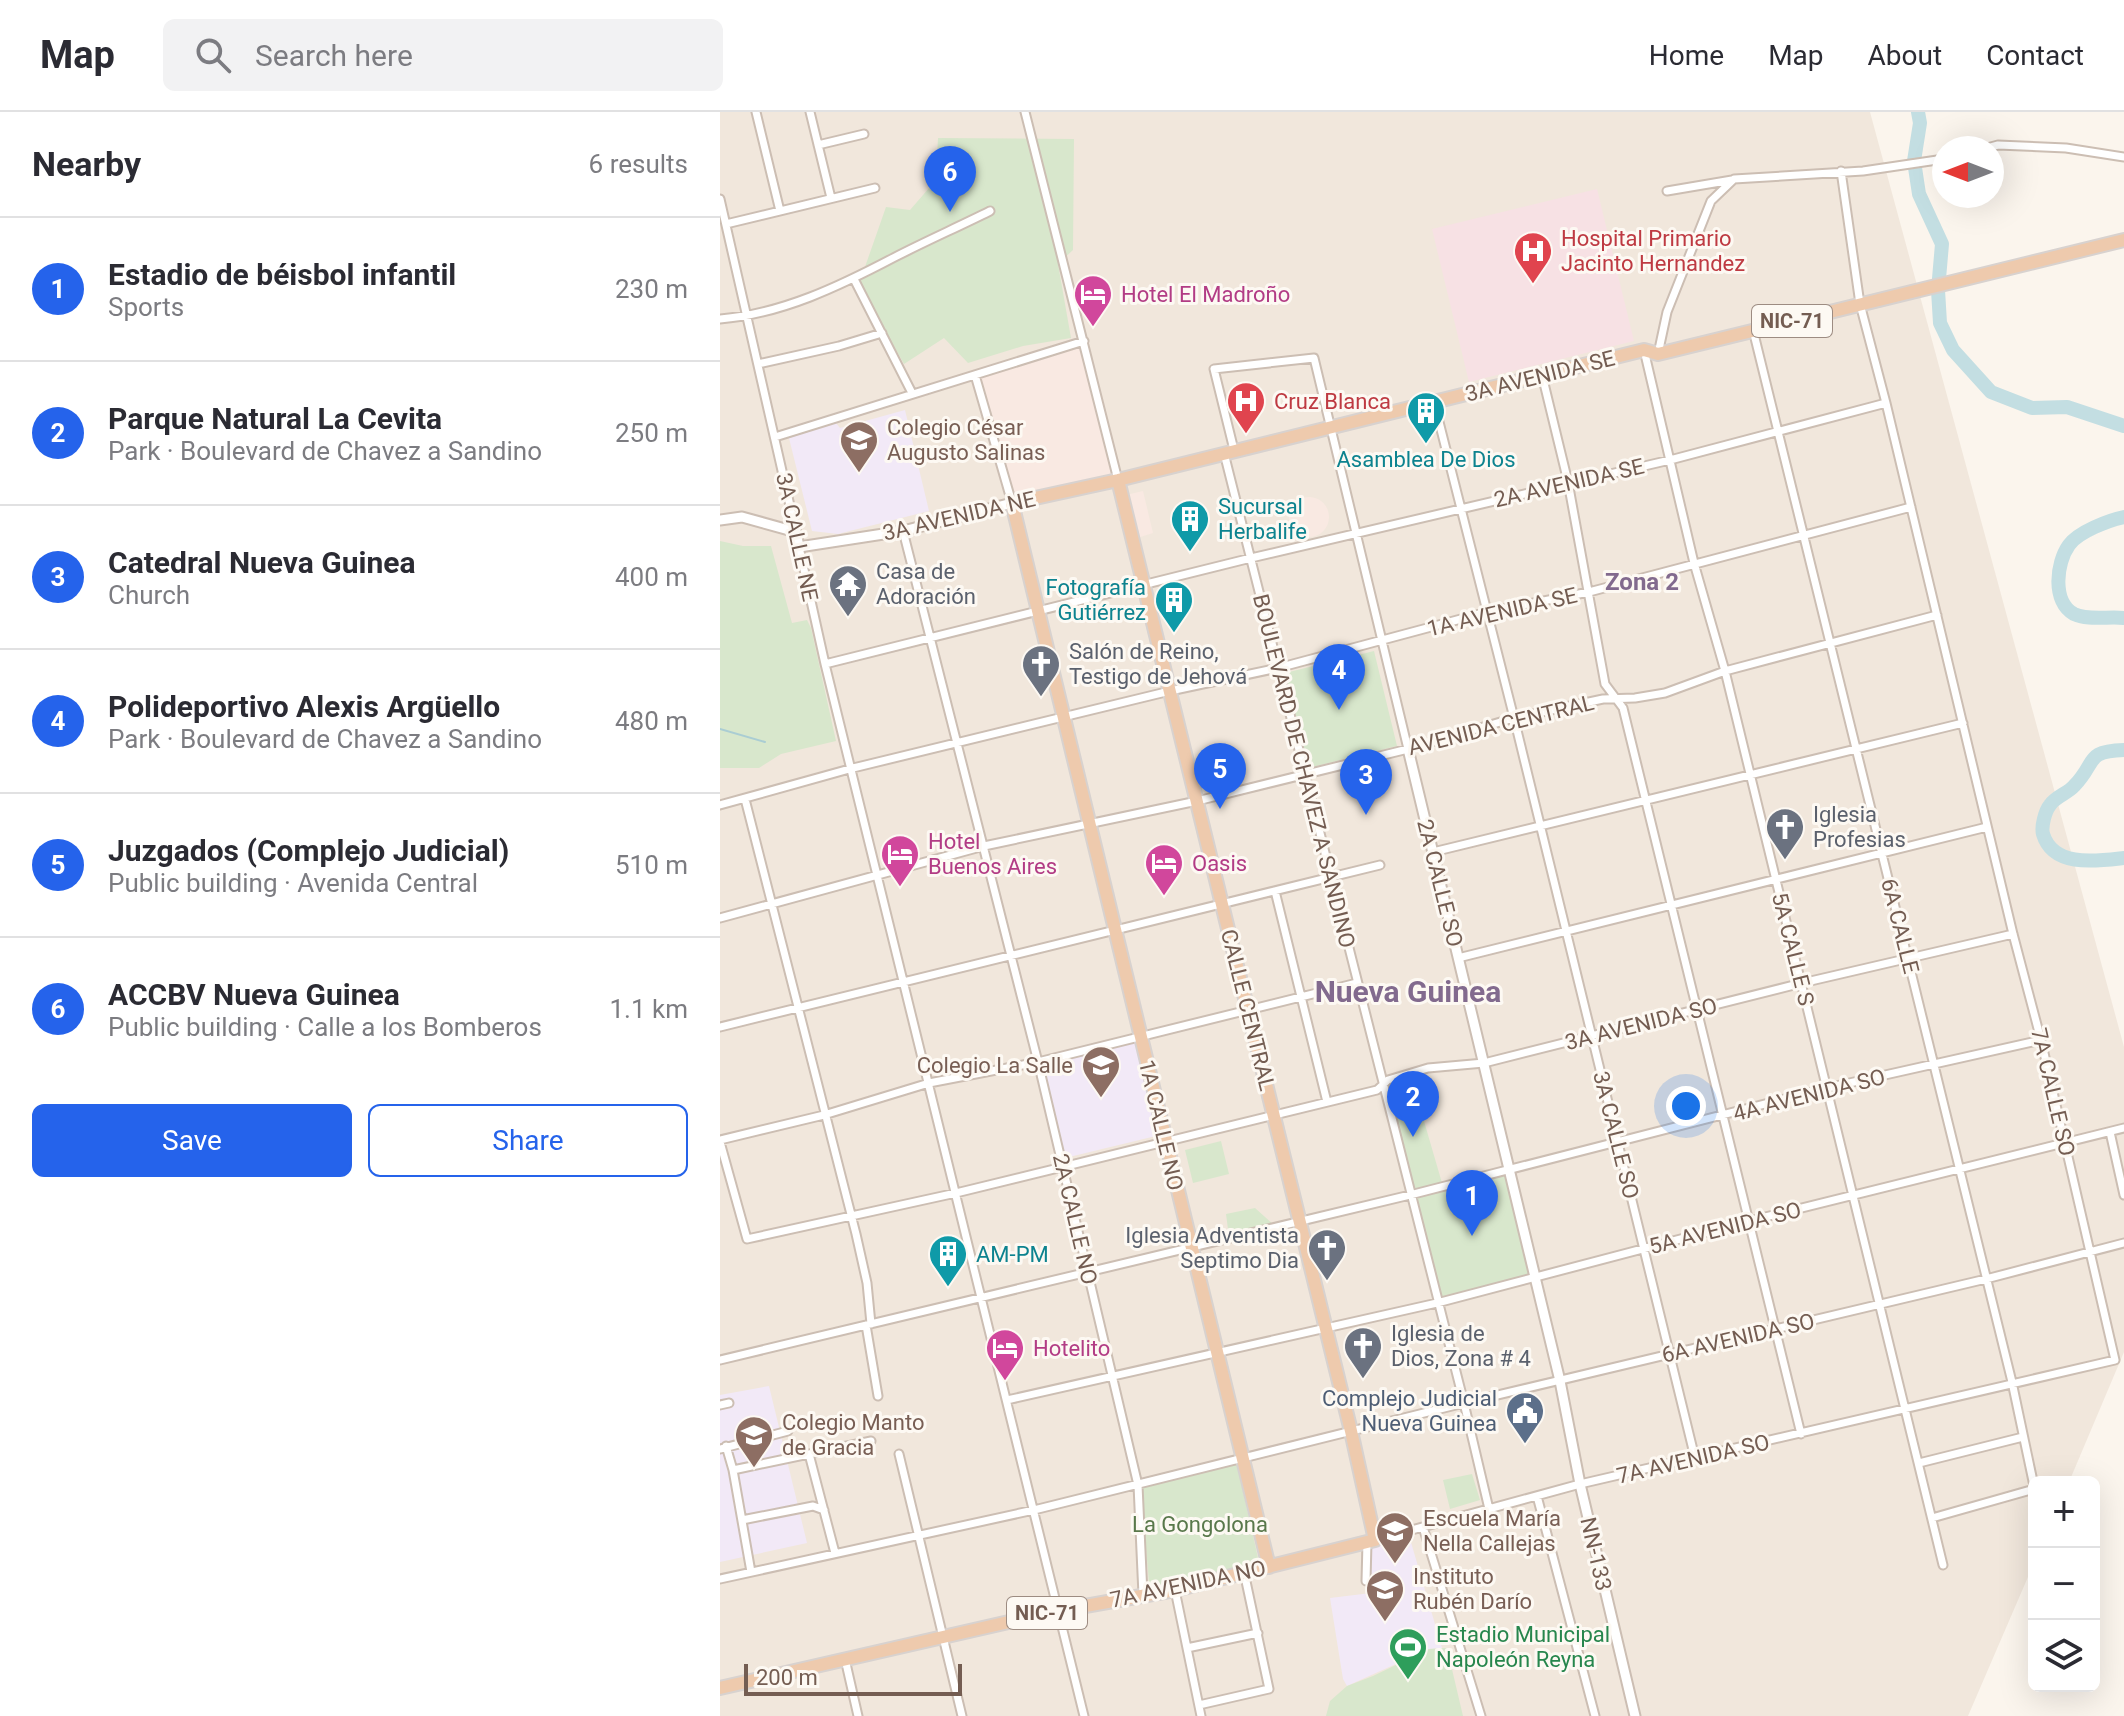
<!DOCTYPE html>
<html lang="en">
<head>
<meta charset="utf-8">
<style>
  body { margin:0; font-family:Roboto,sans-serif; background:#f2f2f3; color:#2b2b33 }
  .controls { position:absolute; right:24px; bottom:24px; display:grid; overflow:hidden; border-radius:12px; box-shadow:0 8px 32px #0002 }
  .controls button { width:72px; height:72px; display:grid; place-items:center; padding:0; border:0; border-bottom:2px solid #e1e1e2; background:#fff; color:#2b2b33; font:40px sans-serif }
  .compass { position:absolute; left:1212px; top:24px; width:72px; height:72px; border-radius:50%; background:#fff; box-shadow:0 8px 32px #0002; rotate:270deg }
  .scale { position:absolute; left:24px; bottom:20px; width:218px; box-sizing:border-box; padding-left:8px; border:4px solid #745d52; border-top:0; font-size:22px; line-height:28px; white-space:nowrap; color:#745d52; -webkit-text-stroke:6px #fdf9f3; paint-order:stroke }
  .you { position:absolute; left:966px; top:994px; width:28px; height:28px; margin:-20px; border:6px solid #fff; border-radius:50%; background:#1a73e8; box-shadow:0 0 0 12px #1a73e833 }
  .badge { display:grid; place-items:center; width:52px; height:52px; border-radius:50%; background:#2563eb; color:#fff; font-size:26px; font-weight:700 }
  .pin { position:absolute; translate:-50% -66px; filter:drop-shadow(0 2px 4px #0008) }
  .pin::after { content:''; position:absolute; top:42px; width:28px; height:24px; background:inherit; clip-path:polygon(0 0,100% 0,50% 100%) }
  .list { margin:0; padding:0; list-style:none }
  h2 { display:flex; justify-content:space-between; align-items:center; height:104px; margin:0; padding:0 32px; font-size:34px }
  h2 small { font-size:26px; font-weight:400; color:#7c7c81 }
  .list li { display:grid; grid-template-columns:52px 1fr auto; gap:24px; align-items:center; box-sizing:border-box; height:144px; padding:0 32px; border-top:2px solid #e1e1e2 }
  .list b { display:block; font-size:30px; white-space:nowrap }
  .list p { margin:0; font-size:26px; white-space:nowrap; color:#7c7c81 }
  .list em { font-size:26px; font-style:normal; color:#7c7c81 }
  .actions { display:flex; gap:16px; padding:24px 32px }
  .actions a { flex:1; padding:18px 0; border:2px solid #2563eb; border-radius:12px; text-align:center; font-size:28px; color:#2563eb }
  .actions .main { background:#2563eb; color:#fff }
  .icon { flex:none; width:44px; height:44px; fill:none; stroke:currentColor; stroke-width:2; stroke-linecap:round; stroke-linejoin:round }
  .map { position:relative; flex:none; width:1404px; height:1604px; overflow:hidden }
  header { display:flex; align-items:center; gap:48px; box-sizing:border-box; height:112px; padding:0 40px; background:#fff; border-bottom:2px solid #e1e1e2 }
  header strong { font-size:38px }
  nav { display:flex; gap:44px; margin-inline-start:auto; font-size:28px }
  .search { width:560px; height:72px; background:#f2f2f3; display:flex; align-items:center; gap:20px; box-sizing:border-box; padding:0 28px; border-radius:12px; color:#7c7c81; font-size:30px }
  main { display:flex }
  aside { flex:1; background:#fff }
  .map>svg:first-child { display:block }
</style>
</head>
<body>
<header>
<strong>Map</strong>
<div class="search"><svg class="icon" aria-label="search" viewBox="0 0 24 24"><circle cx="10" cy="10" r="6"/><path d="M15 15l6 6"/></svg>Search here</div>
<nav><a>Home</a><a>Map</a><a>About</a><a>Contact</a></nav>
</header>
<main>
<aside>
<h2>Nearby<small>6 results</small></h2>
<ul class="list">
<li><span class="badge">1</span><div><b>Estadio de béisbol infantil</b><p>Sports</p></div><em>230 m</em></li>
<li><span class="badge">2</span><div><b>Parque Natural La Cevita</b><p>Park · Boulevard de Chavez a Sandino</p></div><em>250 m</em></li>
<li><span class="badge">3</span><div><b>Catedral Nueva Guinea</b><p>Church</p></div><em>400 m</em></li>
<li><span class="badge">4</span><div><b>Polideportivo Alexis Argüello</b><p>Park · Boulevard de Chavez a Sandino</p></div><em>480 m</em></li>
<li><span class="badge">5</span><div><b>Juzgados (Complejo Judicial)</b><p>Public building · Avenida Central</p></div><em>510 m</em></li>
<li><span class="badge">6</span><div><b>ACCBV Nueva Guinea</b><p>Public building · Calle a los Bomberos</p></div><em>1.1 km</em></li>
</ul>
<div class="actions"><a class="main">Save</a><a>Share</a></div>
</aside>
<div class="map">
<svg width="1404" height="1604" viewBox="0 0 1404 1604">
  <rect width="100%" height="100%" fill="#fbf5ed"/>
  <path fill="#f1e7dc" d="M0,0h1150l254,935v305l-55,130h-35v81l-66,153h-1248z"/>
  <path fill="#f9e9e2" d="M359,233l36,134 -103,24 -36,-128z
    M423,379l10,42 -16,5 -11,-43z
    M569 405a20 20 0 1 1 40 0a20 20 0 1 1-40 0Z"/>
  <path fill="#f2e9f7" d="M185,298l24,101 -91,23 -26,-3 -23,-93 47,-15 4,5z
    M417,928l23,95 -95,23 -23,-95z
    M49,1274l38,157 -87,19v-167z
    M690,1427l32,109 -13,1 -82,37 -4,-7 -13,-81 41,-5 -1,-43 11,-7z"/>
  <path fill="#f7e1e4" d="M877,77l37,152 -165,41 -37,-153z"/>
  <path fill="#d8e7cc" d="M218,26l136,1 -1,111 -15,14 13,74 -48,8 -55,17 -24,-25 -40,26 -45,-80 27,-77 24,3 26,-30z
    M0,429l23,5h28l21,77 15,-3 4,8 25,113 -55,13 -22,14h-39z
    M654,539l23,95 -93,23 -23,-95z
    M690,961l32,110 -31,8 -25,-101 2,-7z
    M501,1029l8,33 -36,9 -8,-33z
    M787,1062l24,101 -93,23 -24,-101z
    M535,1096l20,18 -46,11 -3,-23z
    M512,1351l5,2 22,97 -102,25 -8,-4 -8,-93 3,-3z
    M752,1362l8,26 -30,9 -7,-29z
    M727,1536l16,68h-137l4,-15 17,-15 26,-10 56,-27z"/>
  <g fill="none" stroke-linecap="round" stroke-linejoin="round">
    <path stroke="#aacdd3" stroke-width="2" d="M0,617l45,13"/>
    <path stroke="#c3dee2" stroke-width="14" d="M1198,0l2,11 -6,38 5,33 23,50 -4,46 2,33 13,27 38,42 41,16 35,-1 57,19
      M1404,405c-15,3 -46,15 -55,28 -13,18 -17,57 5,69 14,7 35,2 50,4
      M1404,638c-40,1 -27,13 -50,36 -6,7 -19,11 -24,19 -5,6 -9,22 -7,29 10,34 54,27 81,24"/>
    <defs>
      <path id="minor" d="M36,0l24,99
        M90,0l21,86
        M305,0l93,368
        M98,33l46,-11
        M1267,36l11,-3 68,3 58,9
        M947,79l65,-11
        M0,87l76,333
        M6,112l149,-36
        M134,167l58,114
        M0,207c62,-5 120,-33 175,-62 31,-16 63,-30 95,-46
        M1033,218l259,1052 22,104
        M924,238l50,213 31,108 218,894
        M938,242l9,-42 44,-111 23,-22 129,-8 81,-12
        M38,252l81,-18 43,-13
        M255,263l37,128
        M822,263l26,107 37,202 18,24 178,726
        M714,290l80,316 181,740
        M55,325l309,-96
        M514,338l-20,-81 100,-11 94,391
        M504,341l240,950 25,106
        M183,419l135,531 100,423 5,110
        M79,435l26,117 259,1052
        M105,552l426,-106 419,-98 216,-57
        M25,687l111,435 11,49 4,41
        M0,693l133,-37 317,-77 108,-23 209,-56 102,-20 322,-85
        M713,740l530,-129
        M555,779l52,211
        M0,806l264,-72 213,-45 211,-52 106,-31 89,-19 32,-1 30,-5 60,-22 212,-56
        M738,846l529,-131
        M0,915l660,-162
        M1390,1020l14,63
        M0,1028l104,-25 105,-32 109,-21 319,-79
        M0,1030l27,97 209,-46 421,-103 11,-10 40,-12 56,-5 318,-80 211,-49
        M146,1213l12,71
        M0,1248l690,-165 417,-107 214,-48
        M287,1288l430,-97 312,-82 375,-93
        M0,1293l9,-2
        M6,1334l7,24 18,102
        M0,1337l68,-18
        M89,1342l26,99
        M179,1342l63,262
        M1199,1351l104,-26
        M13,1358l138,-29
        M817,1384l58,220
        M1212,1406l102,-29
        M22,1408l71,-14 11,4
        M703,1415l58,189
        M655,1428l205,-56 535,-124 -74,-320 -28,-106 -127,-531 -26,-99 -19,-133
        M0,1467l314,-69 430,-107 522,-124 138,-36
        M646,1469l1,-39
        M455,1478l26,126
        M467,1536l71,-15
        M125,1547l13,57
        M479,1593l70,-16 -25,-117"/>
      <path id="tertiary" d="M0,408l22,-3 54,15 3,15 104,-16 109,-28
        M688,637l152,632 20,103 55,232"/>
      <path id="trunk" d="M549,1455l-257,-1064 106,-23 526,-130 14,4 466,-114
        M0,1576l337,-77 118,-21 200,-50 -24,-109 -233,-951"/>
    </defs>
    <use href="#minor" stroke="#ccbeb3" stroke-width="11"/>
    <use href="#tertiary" stroke="#ccbeb3" stroke-width="13"/>
    <use href="#trunk" stroke="#d8d2cf" stroke-width="16"/>
    <use href="#minor" stroke="#fff" stroke-width="7"/>
    <use href="#tertiary" stroke="#fff" stroke-width="9"/>
    <use href="#trunk" stroke="#eecaad" stroke-width="12"/>
  </g>
  <defs>
    <symbol id="hospital-pin" viewBox="-11 -11 22 30"><path d="M0 17L-7.5 6A9.5 9.5 0 1 1 7.5 6Z" fill="#e0444e" stroke="#fdf9f3"/><path d="M-5-5h3v3.5h4V-5h3V5h-3V1.5h-4V5h-3Z" fill="#fff"/></symbol>
    <symbol id="hotel-pin" viewBox="-11 -11 22 30"><path d="M0 17L-7.5 6A9.5 9.5 0 1 1 7.5 6Z" fill="#d1479c" stroke="#fdf9f3"/><path d="M-6-4.5h1.5V1H6V5H4.5V3h-9V5H-6ZM-4 0a1.8 1.8 0 1 1 3.6 0ZM.5 0V-2.5h3Q6-2.5 6 0Z" fill="#fff"/></symbol>
    <symbol id="building-pin" viewBox="-11 -11 22 30"><path d="M0 17L-7.5 6A9.5 9.5 0 1 1 7.5 6Z" fill="#0f9aa8" stroke="#fdf9f3"/><path d="M-4-6H4V6H1V3H-1V6H-4ZM-2.5-4.3h1.7v1.8h-1.7ZM.8-4.3h1.7v1.8H.8ZM-2.5-1h1.7V.8h-1.7ZM.8-1h1.7V.8H.8Z" fill="#fff"/></symbol>
    <symbol id="school-pin" viewBox="-11 -11 22 30"><path d="M0 17L-7.5 6A9.5 9.5 0 1 1 7.5 6Z" fill="#8d6e63" stroke="#fdf9f3"/><path d="M0-5L7-2L0 1L-7-2ZM-4 1L0 2.5L4 1V4Q0 6-4 4Z" fill="#fff"/></symbol>
    <symbol id="temple-pin" viewBox="-11 -11 22 30"><path d="M0 17L-7.5 6A9.5 9.5 0 1 1 7.5 6Z" fill="#6b7280" stroke="#fdf9f3"/><path d="M0-6L5-2H3V0L6.5 2.5H4V6H1.5V3h-3V6H-4V2.5H-6.5L-3 0V-2H-5Z" fill="#fff"/></symbol>
    <symbol id="church-pin" viewBox="-11 -11 22 30"><path d="M0 17L-7.5 6A9.5 9.5 0 1 1 7.5 6Z" fill="#6b7280" stroke="#fdf9f3"/><path d="M-1.2-6h2.4v3.5h3.3v2.4h-3.3V6h-2.4V-.1h-3.3v-2.4h3.3Z" fill="#fff"/></symbol>
    <symbol id="civic-pin" viewBox="-11 -11 22 30"><path d="M0 17L-7.5 6A9.5 9.5 0 1 1 7.5 6Z" fill="#5c6f8a" stroke="#fdf9f3"/><path d="M-.6-6.5H3V-4.5H.6V-3L4-1V1h2V6H-6V1h2V-1L-.6-3ZM-1.2 2.5V6h2.4V2.5Z" fill="#fff"/></symbol>
    <symbol id="stadium-pin" viewBox="-11 -11 22 30"><path d="M0 17L-7.5 6A9.5 9.5 0 1 1 7.5 6Z" fill="#2e9e5b" stroke="#fdf9f3"/><path d="M0-5a6.5 5 0 1 0 0 10a6.5 5 0 1 0 0-10ZM-3.5-1.8h7v3.6h-7Z" fill="#fff"/></symbol>
  </defs>
  <g fill-rule="evenodd">
    <use href="#hospital-pin" x="791" y="117" width="44" height="60"/>
    <use href="#hotel-pin" x="351" y="160" width="44" height="60"/>
    <use href="#hospital-pin" x="504" y="267" width="44" height="60"/>
    <use href="#building-pin" x="684" y="277" width="44" height="60"/>
    <use href="#school-pin" x="117" y="306" width="44" height="60"/>
    <use href="#building-pin" x="448" y="385" width="44" height="60"/>
    <use href="#temple-pin" x="106" y="450" width="44" height="60"/>
    <use href="#building-pin" x="432" y="466" width="44" height="60"/>
    <use href="#church-pin" x="299" y="530" width="44" height="60"/>
    <use href="#church-pin" x="1043" y="693" width="44" height="60"/>
    <use href="#hotel-pin" x="158" y="720" width="44" height="60"/>
    <use href="#hotel-pin" x="422" y="729" width="44" height="60"/>
    <use href="#school-pin" x="359" y="931" width="44" height="60"/>
    <use href="#church-pin" x="585" y="1114" width="44" height="60"/>
    <use href="#building-pin" x="206" y="1120" width="44" height="60"/>
    <use href="#church-pin" x="621" y="1212" width="44" height="60"/>
    <use href="#hotel-pin" x="263" y="1214" width="44" height="60"/>
    <use href="#civic-pin" x="783" y="1277" width="44" height="60"/>
    <use href="#school-pin" x="12" y="1301" width="44" height="60"/>
    <use href="#school-pin" x="653" y="1397" width="44" height="60"/>
    <use href="#school-pin" x="643" y="1455" width="44" height="60"/>
    <use href="#stadium-pin" x="666" y="1513" width="44" height="60"/>
  </g>
  <g text-anchor="middle" dominant-baseline="central" stroke-width="6" stroke-linejoin="round" paint-order="stroke">
    <g fill="#fdf9f3" stroke="#9d8c82" stroke-width="2">
      <rect x="1032" y="193" width="80" height="32" rx="6"/>
      <rect x="287" y="1485" width="80" height="32" rx="6"/>
    </g>
    <g font-size="20" font-weight="bold" fill="#745d52">
      <text x="1072" y="209">NIC-71</text>
      <text x="327" y="1501">NIC-71</text>
    </g>
    <g font-size="22" fill="#be3a42" stroke="#fdf9f3" text-anchor="start">
      <text x="841" y="126">Hospital Primario<tspan x="841" dy="25">Jacinto Hernandez</tspan></text>
      <text x="554" y="289">Cruz Blanca</text>
    </g>
    <g font-size="22" fill="#b23c85" stroke="#fdf9f3" text-anchor="start">
      <text x="401" y="182">Hotel El Madroño</text>
      <text x="208" y="729">Hotel<tspan x="208" dy="25">Buenos Aires</tspan></text>
      <text x="472" y="751">Oasis</text>
      <text x="313" y="1236">Hotelito</text>
    </g>
    <g font-size="22" fill="#745d52" stroke="#fdf9f3">
      <text transform="translate(820 264) rotate(-14)">3A AVENIDA SE</text>
      <text transform="translate(849 371) rotate(-13)">2A AVENIDA SE</text>
      <text transform="translate(239 404) rotate(-13)">3A AVENIDA NE</text>
      <text transform="translate(77 425) rotate(78)">3A CALLE NE</text>
      <text transform="translate(782 500) rotate(-13)">1A AVENIDA SE</text>
      <text transform="translate(781 613) rotate(-14)">AVENIDA CENTRAL</text>
      <text transform="translate(584 659) rotate(76)">BOULEVARD DE CHAVEZ A SANDINO</text>
      <text transform="translate(720 771) rotate(76)">2A CALLE SO</text>
      <text transform="translate(1180 814) rotate(76)">6A CALLE</text>
      <text transform="translate(1073 837) rotate(76)">5A CALLE S</text>
      <text transform="translate(528 898) rotate(76)">CALLE CENTRAL</text>
      <text transform="translate(921 912) rotate(-14)">3A AVENIDA SO</text>
      <text transform="translate(1333 980) rotate(77)">7A CALLE SO</text>
      <text transform="translate(1089 983) rotate(-14)">4A AVENIDA SO</text>
      <text transform="translate(441 1013) rotate(77)">1A CALLE NO</text>
      <text transform="translate(896 1023) rotate(76)">3A CALLE SO</text>
      <text transform="translate(355 1107) rotate(77)">2A CALLE NO</text>
      <text transform="translate(1005 1116) rotate(-14)">5A AVENIDA SO</text>
      <text transform="translate(1018 1226) rotate(-13)">6A AVENIDA SO</text>
      <text transform="translate(973 1347) rotate(-13)">7A AVENIDA SO</text>
      <text transform="translate(876 1442) rotate(77)">NN-133</text>
      <text transform="translate(468 1472) rotate(-12)">7A AVENIDA NO</text>
    </g>
    <g font-size="22" fill="#785e54" stroke="#fdf9f3" text-anchor="start">
      <text x="167" y="315">Colegio César<tspan x="167" dy="25">Augusto Salinas</tspan></text>
      <text x="353" y="953" text-anchor="end">Colegio La Salle</text>
      <text x="62" y="1310">Colegio Manto<tspan x="62" dy="25">de Gracia</tspan></text>
      <text x="703" y="1406">Escuela María<tspan x="703" dy="25">Nella Callejas</tspan></text>
      <text x="693" y="1464">Instituto<tspan x="693" dy="25">Rubén Darío</tspan></text>
    </g>
    <g font-size="22" fill="#0d838f" stroke="#fdf9f3" text-anchor="start">
      <text x="706" y="347" text-anchor="middle">Asamblea De Dios</text>
      <text x="498" y="394">Sucursal<tspan x="498" dy="25">Herbalife</tspan></text>
      <text x="426" y="475" text-anchor="end">Fotografía<tspan x="426" dy="25">Gutiérrez</tspan></text>
      <text x="256" y="1142">AM-PM</text>
    </g>
    <g font-size="22" fill="#5b616d" stroke="#fdf9f3" text-anchor="start">
      <text x="156" y="459">Casa de<tspan x="156" dy="25">Adoración</tspan></text>
      <text x="349" y="539">Salón de Reino,<tspan x="349" dy="25">Testigo de Jehová</tspan></text>
      <text x="1093" y="702">Iglesia<tspan x="1093" dy="25">Profesias</tspan></text>
      <text x="579" y="1123" text-anchor="end">Iglesia Adventista<tspan x="579" dy="25">Septimo Dia</tspan></text>
      <text x="671" y="1221">Iglesia de<tspan x="671" dy="25">Dios, Zona # 4</tspan></text>
    </g>
    <g font-size="22" fill="#4e5e75" stroke="#fdf9f3" text-anchor="end">
      <text x="777" y="1286">Complejo Judicial<tspan x="777" dy="25">Nueva Guinea</tspan></text>
    </g>
    <g font-size="22" fill="#59784b" stroke="#fdf9f3">
      <text x="480" y="1412">La Gongolona</text>
    </g>
    <g font-size="22" fill="#27864d" stroke="#fdf9f3" text-anchor="start">
      <text x="716" y="1522">Estadio Municipal<tspan x="716" dy="25">Napoleón Reyna</tspan></text>
    </g>
    <g font-size="24" font-weight="bold" fill="#826a8e" stroke="#fdf9f3">
      <text x="922" y="470">Zona 2</text>
    </g>
    <g font-size="30" font-weight="bold" fill="#826a8e" stroke="#fdf9f3">
      <text x="688" y="879">Nueva Guinea</text>
    </g>
  </g>
</svg>
<div class="controls">
<button>+</button>
<button>−</button>
<button><svg class="icon" aria-label="layers" viewBox="0 0 24 24"><path d="M12 4l9 5-9 5-9-5zM3 14l9 5 9-5"/></svg></button>
</div>
<svg class="compass" viewBox="-18 -18 36 36"><path d="M0-13l5 13h-10z" fill="#e53935"/><path d="M0 13l5-13h-10z" fill="#7c7c81"/></svg>
<div class="scale">200 m</div>
<div class="you"></div>
<div class="pin badge" style="left:752px;top:1124px">1</div>
<div class="pin badge" style="left:693px;top:1025px">2</div>
<div class="pin badge" style="left:646px;top:703px">3</div>
<div class="pin badge" style="left:619px;top:598px">4</div>
<div class="pin badge" style="left:500px;top:697px">5</div>
<div class="pin badge" style="left:230px;top:100px">6</div>
</div>
</main>
</body>
</html>
